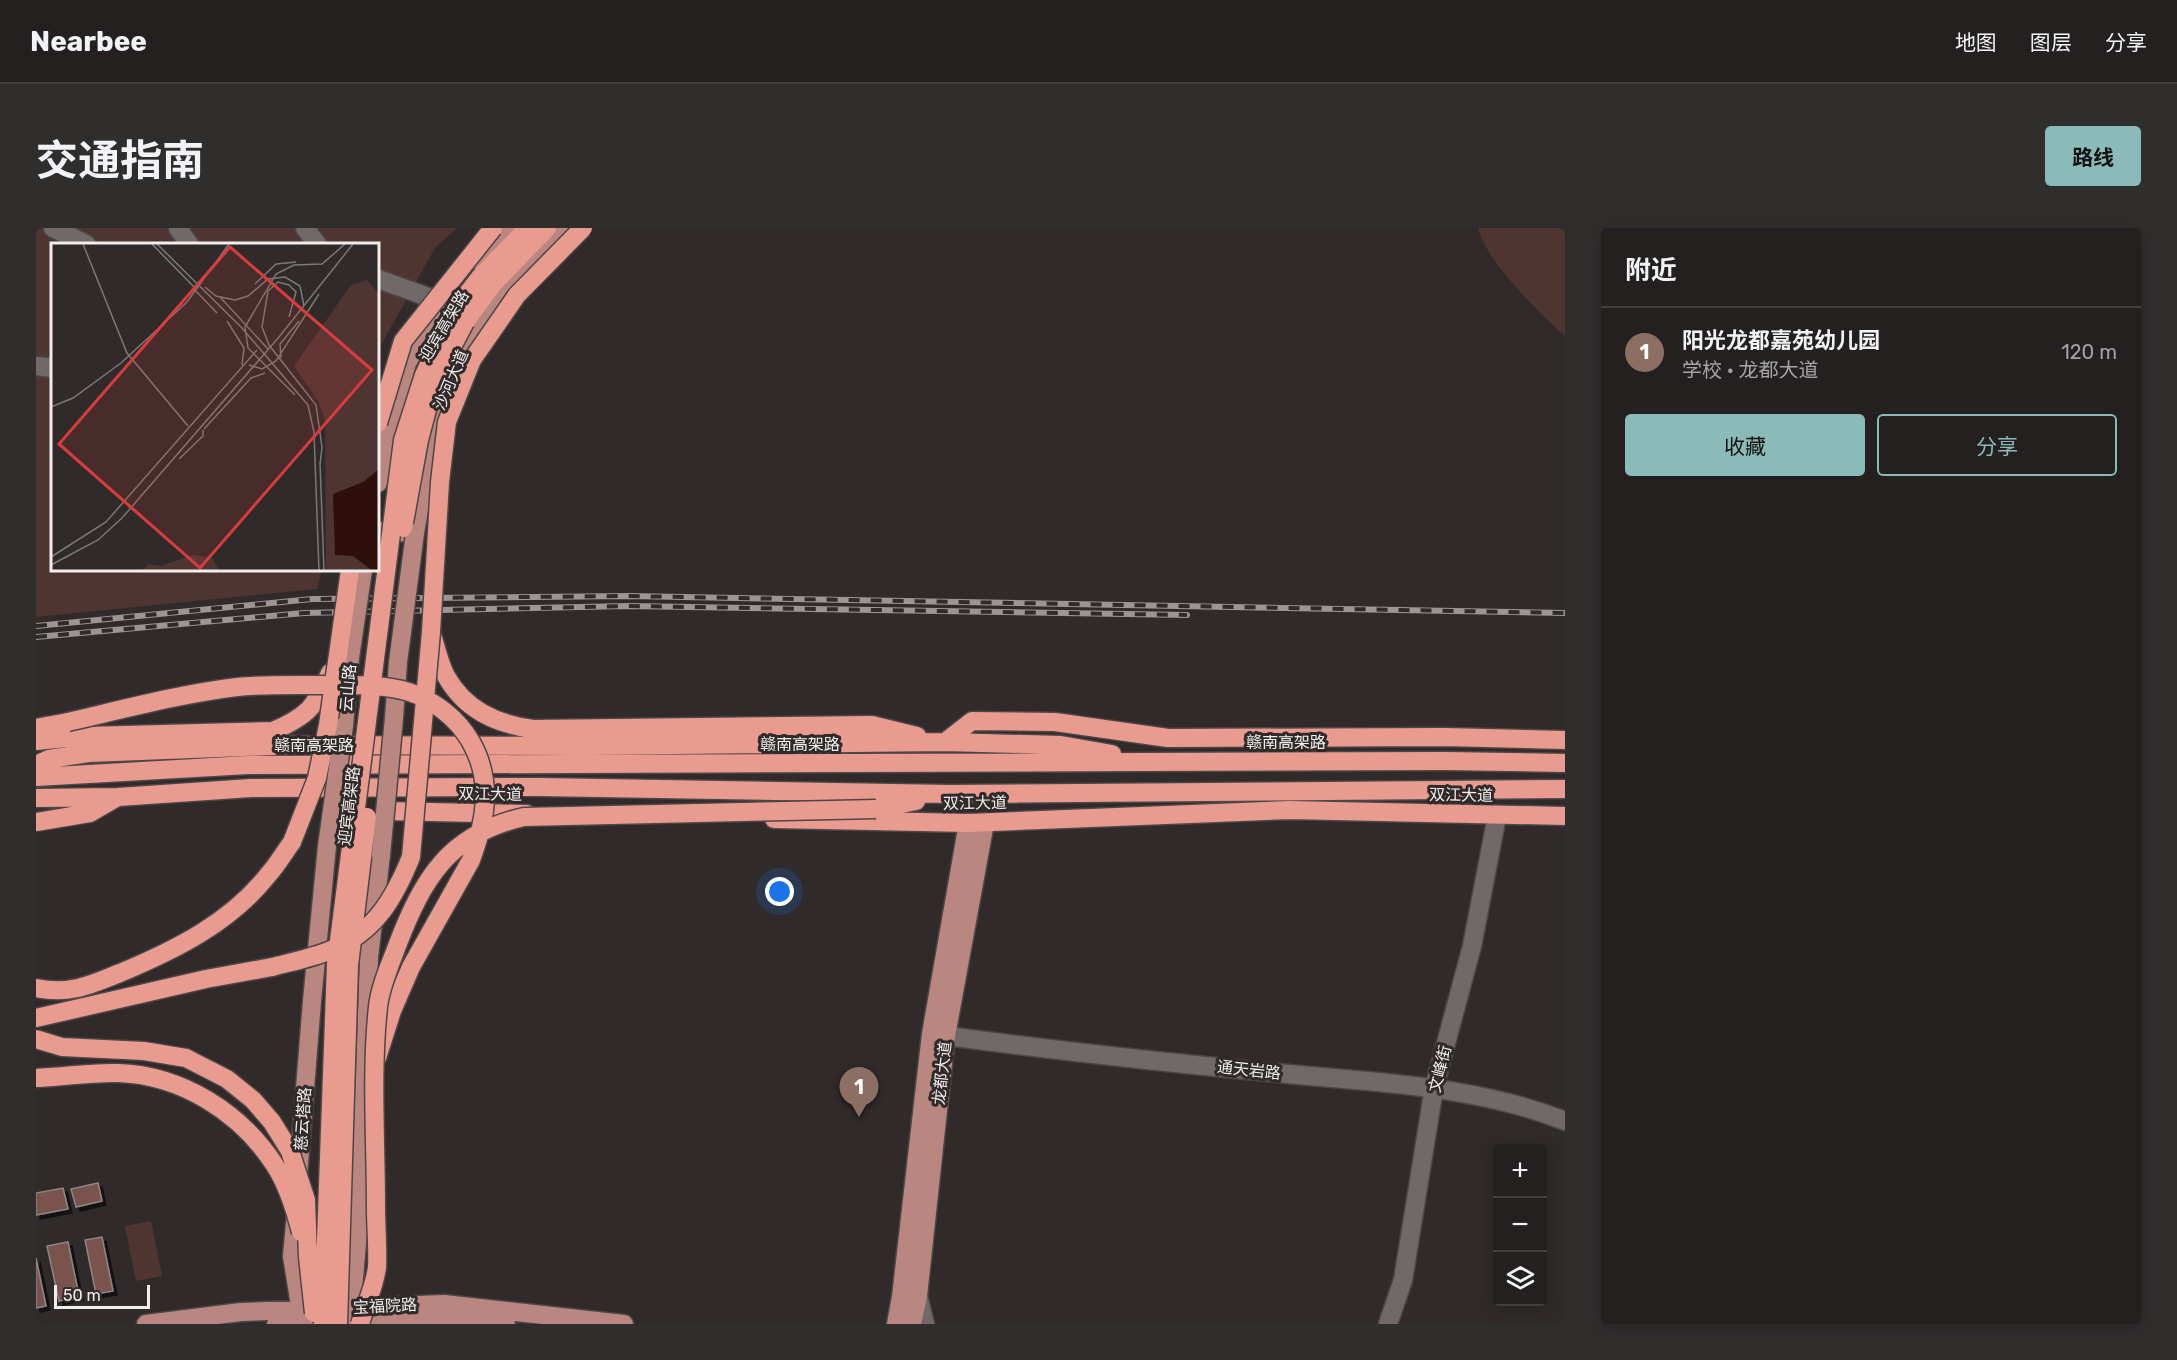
<!DOCTYPE html>
<html lang="zh">
<head>
<meta charset="utf-8">
<style>
  body { margin:0; font-family:Rubik,"Noto Sans SC",sans-serif; background:#302d2d; color:#f1f3f6 }
  .controls { position:absolute; right:18px; bottom:18px; display:grid; overflow:hidden; border-radius:6px; box-shadow:0 3px 15px #0003 }
  .controls button { width:54px; height:54px; display:grid; place-items:center; padding:0; border:0; border-bottom:2px solid #413e3e; background:#242020; color:#f1f3f6; font:30px sans-serif }
  .scale { position:absolute; left:18px; bottom:15px; width:96px; box-sizing:border-box; padding-left:6px; border:3px solid #f1edec; border-top:0; font-size:16px; line-height:21px; white-space:nowrap; color:#f1edec; -webkit-text-stroke:4px #302a2a; paint-order:stroke }
  .you { position:absolute; left:744px; top:664px; width:21px; height:21px; margin:-15px; border:4px solid #fff; border-radius:50%; background:#1a73e8; box-shadow:0 0 0 9px #1a73e833 }
  .badge { display:grid; place-items:center; width:39px; height:39px; border-radius:50%; background:#8bbbb9; color:#fff; font-size:20px; font-weight:700 }
  .pin { position:absolute; translate:-50% -50px; filter:drop-shadow(0 2px 3px #0008) }
  .pin::after { content:''; position:absolute; top:32px; width:21px; height:18px; background:inherit; clip-path:polygon(0 0,100% 0,50% 100%) }
  .list { margin:0; padding:0; list-style:none }
  h2 { display:flex; justify-content:space-between; align-items:center; height:78px; margin:0; padding:0 24px; font-size:26px }
  h2 small { font-size:20px; font-weight:400; color:#a3a3a5 }
  .list li { display:grid; grid-template-columns:39px 1fr auto; gap:18px; align-items:center; box-sizing:border-box; height:90px; padding:0 24px; border-top:2px solid #413e3e }
  .list b { display:block; font-size:22px; white-space:nowrap }
  .list p { margin:0; font-size:20px; white-space:nowrap; color:#a3a3a5 }
  .list em { font-size:20px; font-style:normal; color:#a3a3a5 }
  .actions { display:flex; gap:12px; padding:18px 24px }
  .actions a { flex:1; padding:14px 0; border:2px solid #8bbbb9; border-radius:6px; text-align:center; font-size:21px; color:#8bbbb9 }
  .actions .main { background:#8bbbb9; color:#111 }
  .icon { flex:none; width:33px; height:33px; fill:none; stroke:currentColor; stroke-width:2; stroke-linecap:round; stroke-linejoin:round }
  .map { position:relative; flex:none; width:1529px; height:1096px; overflow:hidden; border-radius:6px }
  header { display:flex; align-items:center; gap:36px; box-sizing:border-box; height:84px; padding:0 30px; background:#242020; border-bottom:2px solid #413e3e }
  header strong { font-size:28px }
  nav { display:flex; gap:33px; margin-inline-start:auto; font-size:21px }
  .intro { display:flex; align-items:center; justify-content:space-between; box-sizing:border-box; height:144px; padding:0 36px }
  h1 { margin:0; font-size:42px }
  .button { padding:15px 27px; border-radius:6px; background:#8bbbb9; color:#111; font-size:21px; font-weight:700 }
  main { display:flex; gap:36px; padding:0 36px }
  aside { flex:1; background:#242020; border-radius:6px; box-shadow:0 3px 15px #0003 }
  .map>svg:first-child { display:block }
</style>
</head>
<body>
<header>
<strong>Nearbee</strong>
<nav><a>地图</a><a>图层</a><a>分享</a></nav>
</header>
<div class="intro"><h1>交通指南</h1><a class="button">路线</a></div>
<main>
<div class="map">
<svg width="1529" height="1096" viewBox="0 0 1529 1096">
  <defs>
    <filter id="shadow"><feDropShadow dx="4" dy="4" stdDeviation="0" flood-color="#0009"/></filter>
  </defs>
  <rect width="100%" height="100%" fill="#302a2a"/>
  <path fill="#4e3531" d="M0,0h421l-22,20 -55,99 -2,8v-111h-326v326h270l-5,19 -281,28z
    M1442,0h87v108c-24,-20 -81,-78 -87,-108z
    M115,993l11,55 -26,5 -11,-55z"/>
  <path fill="#7a534d" stroke="#8d8685" stroke-width="1.5" filter="url(#shadow)" d="M62,955l4,18 -26,6 -5,-18z
    M27,960l5,21 -32,6v-22z
    M66,1009l11,54 -17,3 -11,-54z
    M32,1014l11,54 -20,5 -12,-55z
    M0,1030l10,48 -10,2z"/>
  <g fill="none" stroke-linecap="round" stroke-linejoin="round">
    <defs>
      <path id="minor" d="M17,0l33,16
        M142,0l11,16
        M269,0l12,16
        M342,51l64,23
        M0,138l16,2
        M896,806c119,16 237,29 356,40 93,9 189,12 277,47
        M882,1068l7,28
        M1352,1096l15,-44 31,-192 38,-142 25,-130"/>
      <path id="major" d="M442,32l29,-32
        M342,255l15,-68 14,-52 37,-64
        M342,303l37,2 19,-110 24,-68 39,-54 22,-26 50,-47
        M358,490l4,-56
        M308,498l6,-68
        M262,948l14,-175 15,-155
        M260,985l-4,43 11,68
        M311,1093l97,-4 62,7
        M110,1096l95,-12 203,-8 180,20
        M240,1096l37,-2
        M314,1096l10,-115 9,-252 12,-102
        M860,1096l5,-27 30,-263 37,-211
        M876,1096l6,-28 28,-260 39,-213"/>
      <path id="highway" d="M418,83l27,-35 47,-48
        M429,94l28,-38 54,-56
        M395,404c5,14 8,31 15,44 19,34 50,48 87,53l339,-4 45,11
        M0,500l32,-6
        M0,513l50,-5 187,-5c35,-15 42,-24 57,-58
        M909,514l27,-21 83,1 113,16 277,-1 120,3
        M0,537l13,-6 40,-6 207,-8 286,1 363,-4 116,3 51,9
        M0,549l212,-12 1197,-4 120,2
        M0,570l82,-1 133,-9 289,-1 410,7 615,-5
        M840,581l40,-8
        M349,583l142,3
        M738,591l194,4 322,-13 275,6
        M0,594l54,-9 26,-15
        M0,760c34,7 53,-3 84,-15 55,-23 110,-50 148,-98 9,-10 16,-22 24,-33
        M0,790l170,-39 66,-12
        M341,830l15,-47 19,-44 60,-107"/>
    </defs>
    <use href="#minor" stroke="#4c4746" stroke-width="21"/>
    <use href="#major" stroke="#4c4746" stroke-width="21"/>
    <use href="#highway" stroke="#4c4746" stroke-width="21"/>
    <use href="#minor" stroke="#706968" stroke-width="18"/>
    <use href="#major" stroke="#b98780" stroke-width="18"/>
    <use href="#highway" stroke="#ea9b90" stroke-width="18"/>
    <defs>
      <path id="rail" d="M0,398l276,-27 318,-3 935,17
        M0,409l268,-24 325,-7 558,9"/>
    </defs>
    <use href="#rail" stroke="#9b9695" stroke-width="6"/>
    <use href="#rail" stroke="#302a2a" stroke-width="4" stroke-dasharray="11" stroke-linecap="butt"/>
    <defs>
      <path id="major-bridge" d="M314,430l13,-88
        M362,434l17,-129
        M291,618l17,-120
        M345,627l13,-137"/>
      <path id="highway-bridge" d="M342,195l25,-82 90,-113
        M367,300l16,-88 16,-61 30,-57
        M32,494c56,-13 112,-28 169,-35 30,-3 61,-2 91,-2 27,0 55,-1 81,7 25,8 49,27 62,50 22,39 15,78 0,118
        M256,614l25,-64 11,-53 22,-155
        M236,739c19,-5 40,-9 59,-17 44,-18 63,-51 80,-93l20,-225 9,-150 7,-60 25,-62 45,-65 66,-67
        M0,811l26,8 82,4 42,7 41,21 26,21 19,22 18,29 16,49 2,57 6,56
        M0,850c27,-1 55,-6 82,-5 63,2 122,39 156,91 13,19 21,45 27,68
        M287,1096l13,-360 67,-524 21,-65 30,-64
        M302,1096l11,-359 18,-148
        M324,1096c5,-18 15,-38 17,-57 1,-19 -1,-40 -1,-59 0,-65 -5,-138 2,-201 2,-20 12,-42 19,-61 26,-68 52,-112 127,-129l352,-8"/>
    </defs>
    <use href="#major-bridge" stroke="#4c4746" stroke-width="21" stroke-linecap="butt"/>
    <use href="#highway-bridge" stroke="#4c4746" stroke-width="21" stroke-linecap="butt"/>
    <use href="#major-bridge" stroke="#b98780" stroke-width="18"/>
    <use href="#highway-bridge" stroke="#ea9b90" stroke-width="18"/>
  </g>
  <g text-anchor="middle" dominant-baseline="central" stroke-width="6" stroke-linejoin="round" paint-order="stroke">
    <g font-size="16" fill="#f1edec" stroke="#302a2a">
      <text transform="translate(408 98) rotate(-59)">迎宾高架路</text>
      <text transform="translate(415 152) rotate(-67)">沙河大道</text>
      <text transform="translate(312 460) rotate(-85)">云山路</text>
      <text x="1250" y="514">赣南高架路</text>
      <text x="764" y="516">赣南高架路</text>
      <text x="278" y="517">赣南高架路</text>
      <text transform="translate(454 566) rotate(1)">双江大道</text>
      <text transform="translate(1425 567) rotate(1)">双江大道</text>
      <text transform="translate(939 575) rotate(-1)">双江大道</text>
      <text transform="translate(313 578) rotate(-83)">迎宾高架路</text>
      <text transform="translate(1404 841) rotate(-76)">文峰街</text>
      <text transform="translate(1213 842) rotate(6)">通天岩路</text>
      <text transform="translate(906 845) rotate(-84)">龙都大道</text>
      <text transform="translate(267 891) rotate(-86)">慈云塔路</text>
      <text transform="translate(349 1078) rotate(-3)">宝福院路</text>
    </g>
  </g>
  <g transform="translate(15 15)">
    <rect width="328" height="328" fill="#302a2a"/>
    <path d="M316,37l13,15 -1,276h-53l-1,-152 -7,-18 -24,-35 57,-81zM141,312l19,2 9,14h-78l7,-7 12,2z" fill="#4e3531"/>
    <path d="M328,226v102h-6l-20,-15 -18,-1 -2,-61 30,-12z" fill="#2f0f0c"/>
    <path fill="none" stroke="#7d7878" stroke-width="1.5" d="M32,1l44,109 61,73M101,1l43,44M106,1l85,84 66,77 6,27 5,139M204,41l21,-20 20,-2M154,44l11,9 19,4 13,-4 20,-17 17,-2 15,9 4,20M142,45l24,25M169,54l48,52M238,74l7,-25 -7,-7 -11,-3 -10,9 -6,36 7,18 47,60 6,42 -2,18M176,78l17,27 -2,17M230,115l-1,-14 19,-23M198,122l13,4 14,-8 43,-67M244,152l-47,-47 -3,-21 31,-53 18,-9 28,-1 23,-20M0,164l22,-9 48,-35 66,-61 42,-58M153,186l47,-51 14,-5M128,216l24,-23v-6M269,219l4,109M0,314l55,-35 151,-172M0,322l47,-25 24,-22 157,-181 74,-93"/>
    <path fill="#d93c3c" fill-opacity="0.15" stroke="#d93c3c" stroke-width="3" d="M179,4l142,123 -172,198 -141,-124z"/>
    <rect width="328" height="328" fill="none" stroke="#f1edec" stroke-width="3"/>
  </g>
</svg>
<div class="controls">
<button>+</button>
<button>−</button>
<button><svg class="icon" aria-label="layers" viewBox="0 0 24 24"><path d="M12 4l9 5-9 5-9-5zM3 14l9 5 9-5"/></svg></button>
</div>
<div class="scale">50 m</div>
<div class="you"></div>
<div class="pin badge" style="left:823px;top:889px;background:#8d6e63">1</div>
</div>
<aside>
<h2>附近<small></small></h2>
<ul class="list">
<li><span class="badge" style="background:#8d6e63">1</span><div><b>阳光龙都嘉苑幼儿园</b><p>学校 · 龙都大道</p></div><em>120 m</em></li>
</ul>
<div class="actions"><a class="main">收藏</a><a>分享</a></div>
</aside>
</main>
</body>
</html>
